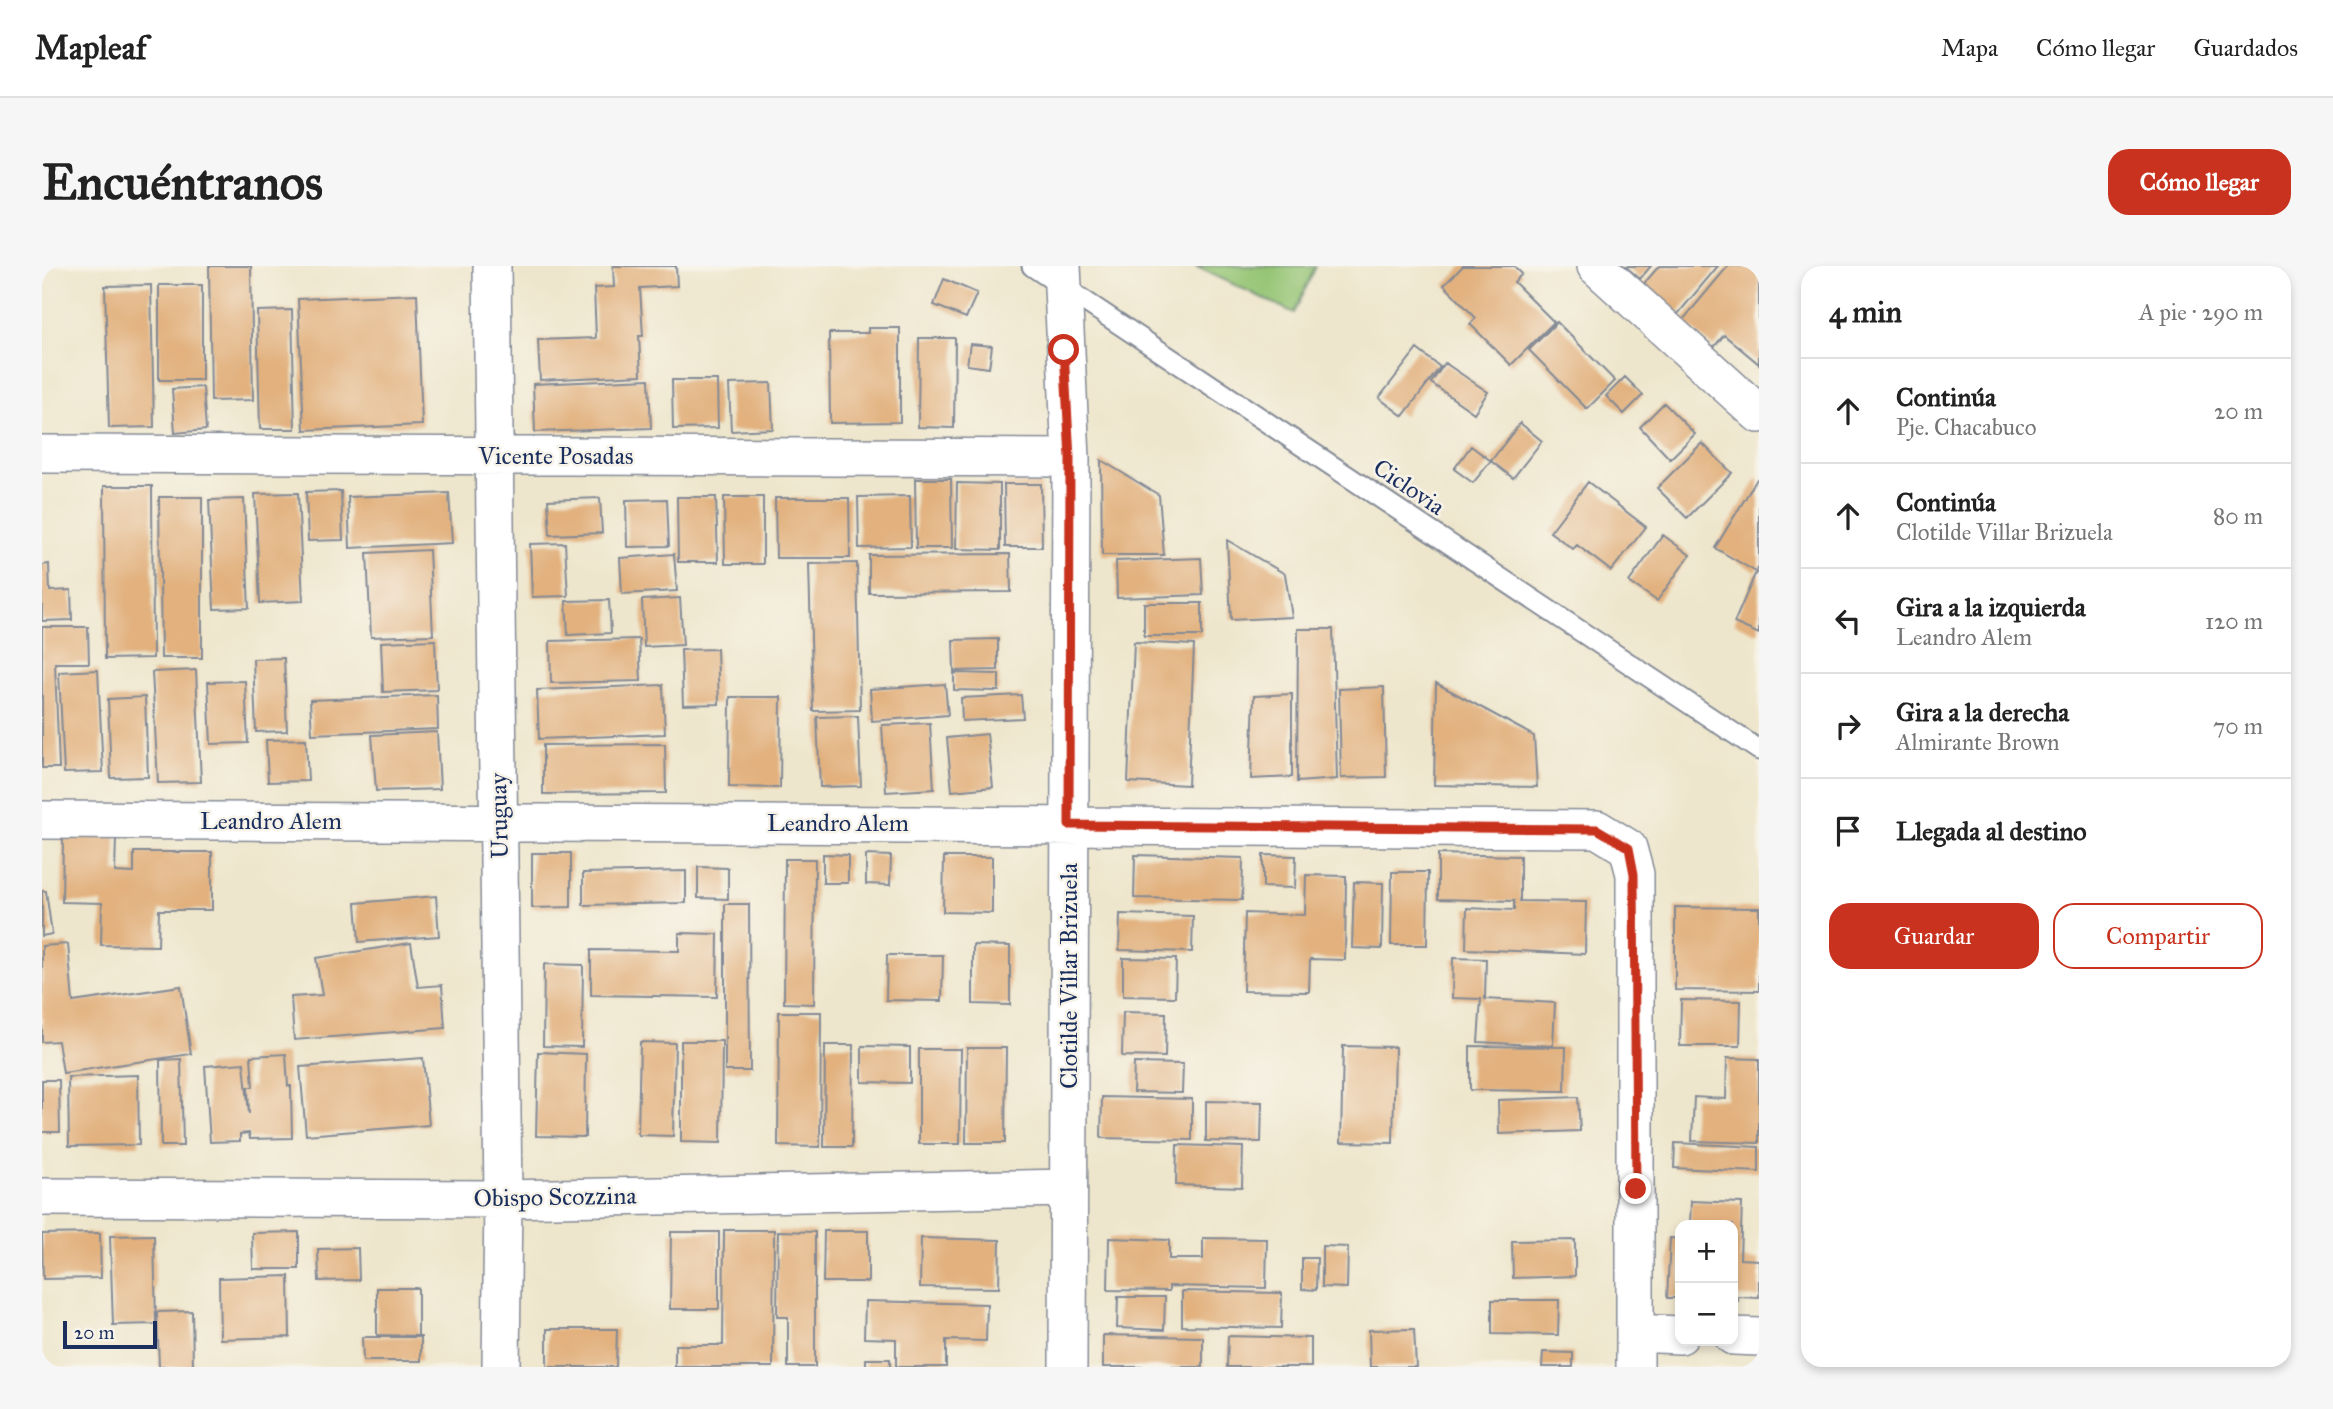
<!DOCTYPE html>
<html lang="es">
<head>
<meta charset="utf-8">
<style>
  body { margin:0; font-family:"IM FELL Great Primer",serif; background:#f6f6f6; color:#222 }
  .controls { position:absolute; right:21px; bottom:21px; display:grid; overflow:hidden; border-radius:14px; box-shadow:0 4px 10px #0003 }
  .controls button { width:63px; height:63px; display:grid; place-items:center; padding:0; border:0; border-bottom:2px solid #e0e0e0; background:#fff; color:#222; font:35px sans-serif }
  .scale { position:absolute; left:21px; bottom:18px; width:94px; box-sizing:border-box; padding-left:7px; border:4px solid #1b2f5e; border-top:0; font-size:19px; line-height:24px; white-space:nowrap; color:#1b2f5e; -webkit-text-stroke:5px #f7f3e8; paint-order:stroke }
  .stop { position:absolute; width:21px; height:21px; margin:-16px; border:5px solid #c8321e; border-radius:50%; background:#fff }
  .stop.end { background:#c8321e; border-color:#fff; box-shadow:0 2px 7px #0008 }
  .list { margin:0; padding:0; list-style:none }
  h2 { display:flex; justify-content:space-between; align-items:center; height:91px; margin:0; padding:0 28px; font-size:30px }
  h2 small { font-size:23px; font-weight:400; color:#767676 }
  .list li { display:grid; grid-template-columns:46px 1fr auto; gap:21px; align-items:center; box-sizing:border-box; height:105px; padding:0 28px; border-top:2px solid #e0e0e0 }
  .list b { display:block; font-size:26px; white-space:nowrap }
  .list p { margin:0; font-size:23px; white-space:nowrap; color:#767676 }
  .list em { font-size:23px; font-style:normal; color:#767676 }
  .actions { display:flex; gap:14px; padding:21px 28px }
  .actions a { flex:1; padding:16px 0; border:2px solid #c8321e; border-radius:21px; text-align:center; font-size:24px; color:#c8321e }
  .actions .main { background:#c8321e; color:#fff }
  .icon { flex:none; width:38px; height:38px; fill:none; stroke:currentColor; stroke-width:2; stroke-linecap:round; stroke-linejoin:round }
  .map { position:relative; flex:none; width:1717px; height:1101px; overflow:hidden; border-radius:21px }
  header { display:flex; align-items:center; gap:42px; box-sizing:border-box; height:98px; padding:0 35px; background:#fff; border-bottom:2px solid #e0e0e0 }
  header strong { font-size:33px }
  nav { display:flex; gap:38px; margin-inline-start:auto; font-size:24px }
  .intro { display:flex; align-items:center; justify-content:space-between; box-sizing:border-box; height:168px; padding:0 42px }
  h1 { margin:0; font-size:49px }
  .button { padding:18px 32px; border-radius:21px; background:#c8321e; color:#fff; font-size:24px; font-weight:700 }
  main { display:flex; gap:42px; padding:0 42px }
  aside { flex:1; background:#fff; border-radius:21px; box-shadow:0 4px 10px #0003 }
  .map>svg:first-child { display:block }
</style>
</head>
<body>
<header>
<strong>Mapleaf</strong>
<nav><a>Mapa</a><a>Cómo llegar</a><a>Guardados</a></nav>
</header>
<div class="intro"><h1>Encuéntranos</h1><a class="button">Cómo llegar</a></div>
<main>
<div class="map">
<svg width="1717" height="1101" viewBox="0 0 1717 1101">
  <rect width="100%" height="100%" fill="#f7f3e8"/>
  <filter id="ink" filterUnits="userSpaceOnUse"><feTurbulence type="fractalNoise" baseFrequency=".0143" numOctaves="2"/><feDisplacementMap in="SourceGraphic" scale="14" xChannelSelector="R" yChannelSelector="G"/><feConvolveMatrix kernelMatrix="1 2 1 2 8 2 1 2 1" color-interpolation-filters="sRGB"/></filter>
  <filter id="wash" filterUnits="userSpaceOnUse"><feTurbulence type="fractalNoise" baseFrequency=".00686" numOctaves="4" result="noise"/><feDisplacementMap in="SourceGraphic" scale="28" xChannelSelector="R" yChannelSelector="G"/><feGaussianBlur stdDeviation="1.57" result="paint"/><feColorMatrix in="noise" values="0 0 0 0 0 0 0 0 0 0 0 0 0 0 0 0 0 1.4 0 .05"/><feComposite in="paint" operator="in"/></filter>
  <g filter="url(#wash)">
    <rect width="100%" height="100%" fill="#eee6cc"/>
    <path fill="#94c473" stroke="#587a68" stroke-width="2" d="M1153,0h121l-22,47z"/>
    <g id="blocks">
      <path fill="#e2b17e" d="M167,0h42l2,134 -42,1z
        M571,0h63l1,20 -37,2 3,48h-4l2,39 -101,5 -2,-40 58,-2 -2,-50 20,-1z
        M1421,0h51l8,8 -8,8 40,40 -43,43 -41,-41 6,-6 -32,-33z
        M1583,0h26l-11,13z
        M1617,0h59l-41,49 -35,-29z
        M1686,0h31v98l-35,-29 -10,12 -32,-26z
        M902,13l33,14 -11,25 -32,-13z
        M109,19l3,142 -45,1 -4,-142z
        M117,19h43v95h-43z
        M375,28l5,131 -118,5 -6,-131z
        M250,44l3,119h-35l-3,-118z
        M1515,56l58,59 -28,28 -58,-59z
        M826,62h32v94l-70,1 -1,-90h39z
        M877,72h36l-1,90 -36,-1z
        M928,78l22,2 -3,22 -22,-3z
        M1375,83l23,18 -37,49 -24,-18z
        M1403,97l43,29 -14,21 -43,-30z
        M1583,111l18,18 -19,19 -18,-18z
        M607,113l2,49 -116,4 -2,-48z
        M630,114h45l1,48 -45,1z
        M729,117l2,46 -42,2 -2,-47z
        M161,121l3,43 -31,3 -3,-44z
        M1622,137l31,31 -25,25 -30,-32z
        M1478,157l22,18 -29,37 -22,-17z
        M1660,177l30,30 -45,45 -30,-30z
        M1429,180l20,15 -18,22 -19,-14z
        M1059,194l58,35 5,60h-62z
        M873,213h36l1,69h-36z
        M1715,213l2,1v87l-3,5 -41,-24z
        M1546,216l58,45 -35,44 -34,-26 -4,4 -23,-17z
        M915,217l43,1v66l-44,-1z
        M962,218h37l1,63h-37z
        M62,220h48l1,172 -48,1z
        M299,225l2,49 -35,1 -2,-49z
        M256,227l5,108 -43,2 -5,-109z
        M407,227l3,50 -102,5 -2,-51z
        M868,230l1,51 -52,1 -1,-51z
        M117,231h43v161h-41z
        M635,231h39l2,65h-40z
        M682,231h39v67h-38z
        M558,232l2,35 -52,2 -2,-35z
        M733,232h74l1,60h-74z
        M202,233l5,109 -35,1 -5,-109z
        M625,233l2,47 -42,1 -1,-47z
        M1621,269l27,20 -33,46 -28,-19z
        M1185,274l58,34 7,43 -61,3z
        M523,277l3,53 -36,1 -2,-53z
        M387,284l4,85 -62,2 -4,-84z
        M632,288l3,37 -55,3 -2,-36z
        M968,288l1,38 -142,1v-38z
        M1159,292l2,37 -86,3 -1,-37z
        M815,297l3,147 -47,1 -4,-147z
        M7,298l1,27 21,-1 1,30 -30,1v-56z
        M1714,306l3,2v60l-25,-11z
        M638,332l3,47 -39,2 -2,-47z
        M567,334l2,33 -43,2 -2,-34z
        M1102,337h58v33h-58z
        M0,361h46l1,36h-34l4,105h-17z
        M1256,363h35l4,150 -40,3z
        M597,373l2,42 -90,2 -1,-42z
        M956,373v31l-44,1 -1,-31z
        M393,374l2,50 -54,2 -2,-50z
        M1092,376l60,3 -6,140 -60,-3z
        M675,383l2,55 -36,1 -2,-55z
        M242,392l3,73 -31,1 -3,-73z
        M56,404l5,102 -39,1 -5,-101z
        M154,404l5,112 -43,1 -6,-111z
        M912,407l45,1v17l-45,-1z
        M203,415l3,62 -37,1 -3,-62z
        M1394,417l98,53 3,51 -103,-2z
        M903,418l3,31 -76,6 -2,-32z
        M621,419l2,49 -126,5 -2,-49z
        M1342,421l2,90 -45,1 -2,-89z
        M1250,428v83l-41,2 3,-83z
        M395,429l1,34 -126,5 -2,-34z
        M979,429l2,23 -61,3 -1,-23z
        M103,431l3,80 -37,1 -3,-79z
        M688,431h51l-1,91 -51,-1z
        M816,450l3,70 -41,1 -3,-70z
        M888,457l4,66 -48,3 -4,-67z
        M395,466l3,57 -64,2 -4,-56z
        M945,468l6,53 -41,4 -5,-53z
        M264,473l2,42 -40,1 -2,-42z
        M623,478l1,49 -123,1v-49z
        M21,570l53,1 -1,35 19,1v-21h78v58h-53l-1,36 -57,-1 1,-42 -40,-1z
        M490,587h39v54l-39,1z
        M781,588l25,1v28h-25z
        M1396,588l82,2v45l66,1 -1,52 -119,-5 1,-41 47,2v-9l-76,-2z
        M824,589l25,1 -1,29 -24,-1z
        M1093,589l108,3 -1,42 -108,-2z
        M1221,589l33,1 -1,32 -32,-1z
        M902,591h48v56l-49,-1z
        M743,593h30l-1,145 -30,-1z
        M656,601l30,1v31l-30,-1z
        M644,605v32l-103,2v-32z
        M1350,606h36l-1,73h-36z
        M1264,609l40,1 -1,84 -35,-1 -1,33 -66,-1 2,-78 60,2z
        M1312,616l29,1 -1,66 -30,-1z
        M0,625h4l6,43 -10,2z
        M394,630l3,40 -80,6 -3,-39z
        M683,638h24l1,167h-25z
        M1633,641l84,1v83l-84,-1z
        M1078,648l73,2 -1,36 -73,-2z
        M637,667l39,1 -1,63 -126,-2v-45l88,1z
        M369,677l7,44 24,-2 3,43 -151,12 -3,-43 31,-2 -6,-37z
        M26,678l5,58 108,-16 10,68 -128,19 -5,-32 -16,1v-96z
        M931,679l37,1v59l-37,-1z
        M845,689h56l-1,46 -56,-1z
        M1081,692l53,1 -1,38 -52,-1z
        M1411,692l33,1 -1,40 70,4 -2,43 -75,-4 3,-43 -29,-1z
        M502,698l39,1 -1,82 -39,-1z
        M1639,734l60,1 -1,45h-60z
        M737,746h42l-1,135 -42,-1z
        M1081,746l43,1 -1,44 -43,-1z
        M639,775h41l-1,102 -40,-1z
        M598,776l35,1 -2,93 -35,-1z
        M783,779h28l-1,102h-28z
        M820,780l48,1v36l-48,-1z
        M1301,780l52,1 -2,96 -52,-1z
        M1428,780l96,1 -1,44 -95,-1z
        M925,782h39l-1,95h-39z
        M877,783h42l-1,95h-41z
        M496,786l48,2 -1,83 -49,-1z
        M244,788l2,32h3l1,52 -42,1 -1,-6 -9,1v7l-30,1 -5,-76 39,-3 5,51 -1,-27h5l-2,-31z
        M381,792l6,67 -123,10 -6,-68z
        M1685,792l32,1v84l-67,-2 2,-44 32,2z
        M139,793l2,87h-22l-1,-86z
        M1092,797l49,1 -1,29 -49,-1z
        M96,809l1,70 -70,1 -1,-69z
        M0,814h17l1,52h-18z
        M1060,831l90,2v41l-91,-2z
        M1536,831l2,34 -81,3 -1,-34z
        M1164,835l56,1 -1,40 -55,-1z
        M1633,877l84,4v25l-85,-4z
        M1135,879l66,2 -1,40 -66,-2z
        M1649,935l51,2 -2,56 19,1v38l-21,-1v4h-5v-76h-43z
        M682,964h50l-1,137h-98v-22h48z
        M736,965l37,1v135h-27v-50h-11z
        M782,965h44v51h-45z
        M257,966v37h-46l-1,-36z
        M629,966h48v77h-49z
        M58,967l1,45 -58,1 -1,-45z
        M112,969l2,89 -43,1 -3,-89z
        M879,972l79,2 -1,48 -79,-1z
        M1067,972l60,2v19h34v-21l64,1 -1,49 -97,-2v5l-61,-1z
        M1628,972l10,1v59h-13z
        M1533,974v36l-62,2 -1,-37z
        M1280,980l26,1 -1,41 -25,-1z
        M316,982l1,32 -40,1 -1,-32z
        M1260,992h15l-1,32 -14,-1z
        M247,1010l1,61 -70,2 -1,-61z
        M335,1022h41v48l-41,-1z
        M1140,1025l100,2 -1,35 -99,-2z
        M1076,1031h47l-1,33 -47,-2z
        M1450,1034h67l-1,35 -66,-1z
        M823,1035l122,3 -1,37 -40,-1v27h-50v-28l-32,-1z
        M150,1045l1,56h-34l-2,-55z
        M505,1063h70l-1,38h-69z
        M1372,1063l2,38h-46l-1,-37z
        M1061,1069l100,2v30h-100z
        M1186,1070l83,2v29h-84z
        M320,1071h59v24h-58z
        M1501,1086l30,1v14h-31z
        M824,1093h24v8h-24z"/>
    </g>
  </g>
  <g filter="url(#ink)">
    <use href="#blocks" fill-opacity="0" stroke="#848a95" stroke-width="2"/>
    <g fill="none" stroke-linecap="round" stroke-linejoin="round">
      <defs>
        <path id="service" d="M990,0l727,484"/>
        <path id="minor" d="M450,0l11,933 -2,168
          M1020,0l9,192 -3,909
          M1554,0l163,148
          M0,188l1029,4
          M0,554l1555,9 31,19 7,26v493
          M0,931l461,2 565,-11
          M1593,1067l45,2
          M1691,1070l26,1"/>
      </defs>
      <use href="#service" stroke="#848a95" stroke-width="23"/>
      <use href="#minor" stroke="#848a95" stroke-width="40"/>
      <use href="#service" stroke="#fff" stroke-width="19"/>
      <use href="#minor" stroke="#fff" stroke-width="37"/>
    </g>
  </g>
  <g fill="none" stroke-linecap="round" stroke-linejoin="round" filter="url(#ink)">
    <path stroke="#c8321e" stroke-width="9" d="M1022,84l6,108 -1,367 528,4 32,19 5,26 2,315"/>
  </g>
  <g text-anchor="middle" dominant-baseline="central" stroke-width="5" stroke-linejoin="round" paint-order="stroke">
    <g font-size="24" fill="#1b2f5e" stroke="#f7f3e8">
      <text x="514" y="190">Vicente Posadas</text>
      <text transform="translate(1367 221) rotate(34)">Ciclovia</text>
      <text transform="translate(457 550) rotate(-91)">Uruguay</text>
      <text x="229" y="555">Leandro Alem</text>
      <text x="796" y="557">Leandro Alem</text>
      <text transform="translate(1027 710) rotate(-90)">Clotilde Villar Brizuela</text>
      <text transform="translate(513 931) rotate(-1)">Obispo Scozzina</text>
    </g>
  </g>
</svg>
<div class="controls">
<button>+</button>
<button>−</button>
</div>
<div class="scale">20 m</div>
<div class="stop" style="left:1022px;top:84px"></div>
<div class="stop end" style="left:1594px;top:923px"></div>
</div>
<aside>
<h2>4 min<small>A pie · 290 m</small></h2>
<ul class="list">
<li><svg class="icon" aria-label="ahead" viewBox="0 0 24 24"><path d="M12 20V5M6 11l6-6 6 6"/></svg><div><b>Continúa</b><p>Pje. Chacabuco</p></div><em>20 m</em></li>
<li><svg class="icon" aria-label="ahead" viewBox="0 0 24 24"><path d="M12 20V5M6 11l6-6 6 6"/></svg><div><b>Continúa</b><p>Clotilde Villar Brizuela</p></div><em>80 m</em></li>
<li><svg class="icon" aria-label="left" viewBox="0 0 24 24"><path d="M17 20v-9H6M10 6l-5 5 5 5"/></svg><div><b>Gira a la izquierda</b><p>Leandro Alem</p></div><em>120 m</em></li>
<li><svg class="icon" aria-label="right" viewBox="0 0 24 24"><path d="M7 20v-9h11M14 6l5 5-5 5"/></svg><div><b>Gira a la derecha</b><p>Almirante Brown</p></div><em>70 m</em></li>
<li><svg class="icon" aria-label="arrive" viewBox="0 0 24 24"><path d="M6 21V4h12l-3 4 3 4H6"/></svg><div><b>Llegada al destino</b></div></li>
</ul>
<div class="actions"><a class="main">Guardar</a><a>Compartir</a></div>
</aside>
</main>
</body>
</html>
